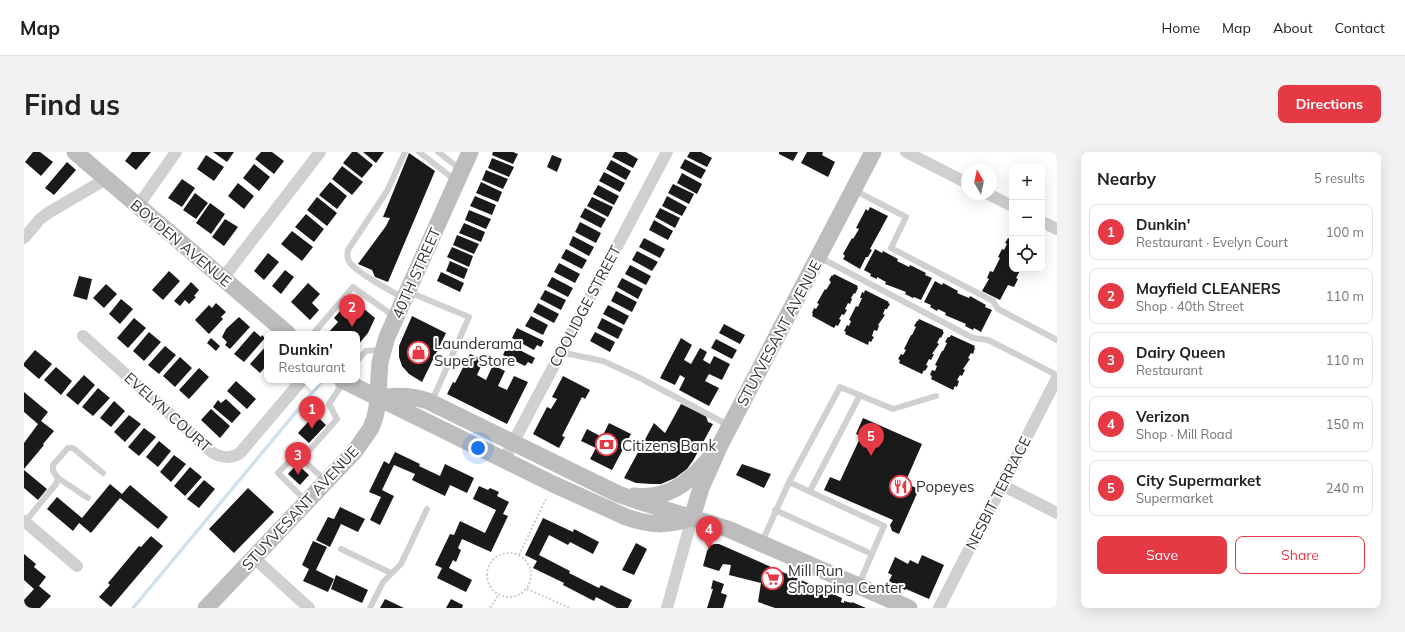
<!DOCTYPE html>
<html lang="en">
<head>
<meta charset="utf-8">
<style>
  body { margin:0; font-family:Mulish,sans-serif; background:#f2f2f2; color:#202124 }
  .controls { position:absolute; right:12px; top:12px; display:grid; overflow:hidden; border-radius:8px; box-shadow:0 4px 16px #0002 }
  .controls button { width:36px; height:36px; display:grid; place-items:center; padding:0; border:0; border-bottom:1px solid #e0e0e0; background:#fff; color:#202124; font:20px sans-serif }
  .compass { position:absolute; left:937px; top:12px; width:36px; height:36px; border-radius:50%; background:#fff; box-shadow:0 4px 16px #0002; rotate:351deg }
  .you { position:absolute; left:454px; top:296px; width:14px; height:14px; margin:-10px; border:3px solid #fff; border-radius:50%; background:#1a73e8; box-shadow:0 0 0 6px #1a73e833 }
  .badge { display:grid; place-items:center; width:26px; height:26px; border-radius:50%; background:#e63946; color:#fff; font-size:13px; font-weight:700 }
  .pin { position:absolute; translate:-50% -33px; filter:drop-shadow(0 1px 2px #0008) }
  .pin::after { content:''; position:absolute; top:21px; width:14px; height:12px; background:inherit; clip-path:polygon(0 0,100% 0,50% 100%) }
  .popup { position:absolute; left:240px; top:179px; width:96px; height:52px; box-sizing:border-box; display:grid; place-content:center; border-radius:8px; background:#fff; filter:drop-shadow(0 1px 3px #0005); font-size:13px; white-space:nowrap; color:#757577 }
  .popup b { font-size:15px; color:#202124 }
  .popup::after { content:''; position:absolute; left:50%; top:100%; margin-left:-8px; border:8px solid transparent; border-top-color:#fff }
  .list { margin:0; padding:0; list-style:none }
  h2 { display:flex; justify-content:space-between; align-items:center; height:52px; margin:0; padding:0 16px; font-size:17px }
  h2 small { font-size:13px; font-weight:400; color:#757577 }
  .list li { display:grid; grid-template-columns:26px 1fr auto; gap:12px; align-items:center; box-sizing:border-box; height:56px; margin:0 8px 8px; padding:0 8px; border:1px solid #e0e0e0; border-radius:8px }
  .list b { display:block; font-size:15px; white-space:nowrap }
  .list p { margin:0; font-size:13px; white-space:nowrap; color:#757577 }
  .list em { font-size:13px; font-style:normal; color:#757577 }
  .actions { display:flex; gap:8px; padding:12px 16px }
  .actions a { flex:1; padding:9px 0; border:1px solid #e63946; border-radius:8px; text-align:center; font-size:14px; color:#e63946 }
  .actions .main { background:#e63946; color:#fff }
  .icon { flex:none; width:22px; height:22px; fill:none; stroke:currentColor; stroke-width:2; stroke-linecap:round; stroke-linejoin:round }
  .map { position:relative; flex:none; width:1033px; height:456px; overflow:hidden; border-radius:8px }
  header { display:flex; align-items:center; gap:24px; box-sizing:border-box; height:56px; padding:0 20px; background:#fff; border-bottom:1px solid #e0e0e0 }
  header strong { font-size:19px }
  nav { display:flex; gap:22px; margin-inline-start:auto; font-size:14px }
  .intro { display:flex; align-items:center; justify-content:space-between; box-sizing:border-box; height:96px; padding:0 24px }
  h1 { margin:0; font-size:28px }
  .button { padding:10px 18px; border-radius:8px; background:#e63946; color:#fff; font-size:14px; font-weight:700 }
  main { display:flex; gap:24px; padding:0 24px }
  aside { flex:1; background:#fff; border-radius:8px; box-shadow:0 4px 16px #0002 }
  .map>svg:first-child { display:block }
</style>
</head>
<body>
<header>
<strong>Map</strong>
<nav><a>Home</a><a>Map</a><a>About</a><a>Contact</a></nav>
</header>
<div class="intro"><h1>Find us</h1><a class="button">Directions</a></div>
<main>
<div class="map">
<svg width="1033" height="456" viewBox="0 0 1033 456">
  <rect width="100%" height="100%" fill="#fff"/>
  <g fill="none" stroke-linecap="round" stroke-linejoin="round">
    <path stroke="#cfe2ee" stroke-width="3.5" d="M109,456l188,-226"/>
  </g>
  <path fill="#1a1a1a" d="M9,0h7l13,10 -12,14 -16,-14z
    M108,0h19l-15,18 -11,-9z
    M189,0h21l-7,10z
    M237,0h11l12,9 -10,13 -19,-15z
    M328,0h5l16,13 -11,13 -19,-15z
    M339,0h21l-8,11z
    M469,0h20l5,2 -5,10 -21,-9z
    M591,0h11l12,7 -5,9 -21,-11z
    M666,0h11l11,6 -5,9 -20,-10z
    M755,0h19l-5,9 -14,-7z
    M783,0h16l-1,3 13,7 -7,15 -27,-14z
    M385,1l26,18 -47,111 -13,-5 -3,-7 -14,-6 28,-38 4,-8 -7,-1z
    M182,3l18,12 -10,14 -17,-12z
    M528,3l10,4 -5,13 -10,-5z
    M468,6l22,9 -5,10 -21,-9z
    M661,7l21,11 -5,9 -21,-11z
    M587,8l20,11 -5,9 -20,-11z
    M43,10l9,8 -22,25 -9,-7z
    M230,12l16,13 -11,14 -16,-13z
    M318,14l21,16 -11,13 -20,-16z
    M462,18l22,9 -5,10 -21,-9z
    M580,20l21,11 -5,9 -21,-11z
    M658,21l20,11 -5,10 -20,-11z
    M158,27l13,9 -13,19 -14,-9z
    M306,30l17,14 -10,13 -18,-14z
    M457,30l21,10 -4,10 -22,-9z
    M214,31l16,13 -10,13 -16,-13z
    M649,32l21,10 -5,10 -21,-11z
    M574,33l21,11 -5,9 -21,-11z
    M171,41l13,10 -12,16 -13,-9z
    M451,44l21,9 -4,10 -22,-9z
    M643,44l20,11 -5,9 -20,-10z
    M293,45l20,16 -10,13 -20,-16z
    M568,45l21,10 -5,10 -21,-11z
    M186,51l15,11 -14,20 -15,-11z
    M846,55l18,9 -18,33 2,1 -4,7h-2l-6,12 -17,-10 2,-3 -2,-2 9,-16 1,1 6,-10 -3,-1 10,-19 2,2z
    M561,56l21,11 -5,9 -21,-11z
    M636,56l20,10 -5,10 -20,-11z
    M445,58l22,9 -5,10 -21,-9z
    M282,62l18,15 -10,13 -19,-15z
    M201,67l13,8 -14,19 -12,-9z
    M630,68l19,11 -5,9 -19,-10z
    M556,70l21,11 -5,10 -21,-11z
    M440,71l21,9 -4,10 -22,-9z
    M268,79l21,16 -11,14 -21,-17z
    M433,83l22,9 -5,10 -21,-9z
    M549,84l21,11 -5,9 -20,-11z
    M988,84v33h9l-5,9 2,1 -4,8 -6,-2 -8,15 -18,-9 7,-12 -2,-1 3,-7 3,1 7,-14 -2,-1 4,-8 2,1 3,-6 -2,-1 3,-5 2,1z
    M620,86l21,11 -5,9 -21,-11z
    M428,95l21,9 -4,11 -22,-10z
    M542,97l21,11 -5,9 -21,-11z
    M851,97l7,4 1,-2 15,8 -1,2 12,6 1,-2 16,8 -1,2 7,3 -11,22 -7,-3 -1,1 -8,-4 1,-2 -21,-8 1,-2 -9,-5v2l-7,-3 1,-2 -7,-4z
    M613,99l21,11 -6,9 -20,-11z
    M244,101l11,9 -15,18 -10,-9z
    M426,109l18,8 -4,10 -18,-8z
    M535,111l21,11 -5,9 -21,-11z
    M606,113l21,11 -5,9 -21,-11z
    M261,118l9,7 -13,17 -9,-8z
    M145,119l11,10 -17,19 -11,-10z
    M417,120l23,11 -4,9 -23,-11z
    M810,122l24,12 -1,1 1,1 -3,6 -1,-1 -3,5 1,1 -2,5 -2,-1 -3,6 2,1 -3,5 -2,-1 -3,5 2,1 -3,6 -2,-1 -2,3 -22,-12 1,-2 -1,-1 2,-5 2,1 3,-5 -2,-1 8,-14 1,1 5,-8 -2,-2 3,-5 1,1z
    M55,124l13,3 -5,21 -14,-4z
    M528,125l21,11 -5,9 -21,-11z
    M598,126l21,11 -5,10 -21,-12z
    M911,129l7,4 1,-2 15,8 -1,2 12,5 1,-2 16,9 -1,2 7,3 -11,22 -7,-4 -1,2 -8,-4 1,-2 -21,-9 1,-2 -8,-4 -1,2 -7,-4 1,-2 -7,-3z
    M167,130l8,8 -5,6 2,1 -7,7 -4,-4 -5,6 -6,-5z
    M284,131l12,11 -8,9 7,7 -9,10 -19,-18z
    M82,132l11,10 -13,14 -11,-10z
    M521,138l21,10 -5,10 -21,-11z
    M841,138l24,12 -1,1 2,1 -3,5h-2l-2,5 2,1 -7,10 1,1 -2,5 -3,-1 -2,6 2,1 -3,5 -2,-1 -1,4 -23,-11 1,-2 -2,-1 3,-6 2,1 2,-5 -2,-1 7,-14 2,1 4,-9h-2l2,-6 2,1z
    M592,139l21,11 -5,10 -21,-11z
    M97,147l12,10 -13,15 -11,-10z
    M324,150l5,4 3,-4 19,16 -7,15 -11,13v-12h-30l11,-12 -4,-4z
    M192,151l10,9 -5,5 2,2 -14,15 -14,-14 14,-15 3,3z
    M514,151l21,11 -5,9 -21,-11z
    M584,153l21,11 -5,9 -21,-11z
    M388,164l34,17 -24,49 -13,-8 -7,-8 -3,-9v-11z
    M507,164l17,9 -5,10 -18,-9z
    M215,165l11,10 -20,22 -5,-4 2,-3 -5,-5 4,-8z
    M110,166l12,10 -18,20 -11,-10z
    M578,166l21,11 -5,10 -21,-11z
    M895,167l24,11v2h1l-3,6 -1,-1 -3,6 2,1 -7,10h2l-3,6 -2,-1 -3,6 2,1 -3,5 -1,-1 -2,4 -23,-11 1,-3 -2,-1 3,-5 2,1 3,-5 -2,-1 7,-14h1l4,-8 -2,-1 3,-5h1z
    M700,172l21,11 -5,9 -21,-11z
    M493,176l27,13 -3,6 -4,-2 -3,5 -22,-12z
    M230,179l7,6 1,-2 3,3 -21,24 -10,-8z
    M125,180l12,10 -17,19 -11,-10z
    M571,180l20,10 -5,10 -20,-11z
    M927,183l24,11 -1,2h1l-2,6 -2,-1 -3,5 2,1 -7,10 2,1 -3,6 -2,-1 -3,5 2,1 -2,6 -2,-1 -2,4 -22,-11 1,-3 -2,-1 2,-5 3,1 2,-5 -2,-1 7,-14h1l4,-8 -2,-1 3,-5h2z
    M187,186l9,8 -4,5 -9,-8z
    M657,186l11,7 -8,15 7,4 9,-16 7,4 -4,8 7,4 4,-8 16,8 -8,16 -13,-6 -4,7 14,7 -10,18 -30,-16 6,-12 -5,-3 -5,10 -15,-7z
    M692,187l21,11 -5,9 -21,-11z
    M484,192l27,14 -3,6 -4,-2 -3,4 -22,-11z
    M243,193v20l-7,8 -10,-9z
    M141,194l11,9 -17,19 -11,-9z
    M11,198l17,14 -13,15 -15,-13v-3z
    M446,202l14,6 -7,15 9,5 7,-15 12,6 -7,15 9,4 7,-14 14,6 -21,42 -60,-30 6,-12 2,1z
    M156,205l12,11 -17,19 -12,-11z
    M32,215l16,14 -11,14 -17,-15z
    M175,216l10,9 -20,22 -10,-9z
    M60,223l11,10 -17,20 -12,-10z
    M539,224l27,14 -5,9 -3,-2 -20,39 3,1 -6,11 -26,-14 14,-27 4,2 6,-10 -5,-2z
    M212,229l20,18 -9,10 -20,-18z
    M74,236l12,10 -17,18 -11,-9z
    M0,240l24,20 -7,9 13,10 -11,13 1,1 -20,24v-26l14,-19 -14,-12z
    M202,247l15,14 -9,10 -19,-16 5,-7 3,3z
    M90,249l11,10 -14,16 -11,-9z
    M657,252l25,12 2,6 5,2 -19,35 -7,10 -12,9 -14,6h-9l-16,-1 -12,-5 30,-55 11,10z
    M187,257l19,17 -10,12 -19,-18z
    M291,262l11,11 -17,18 -11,-10z
    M105,263l12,9 -16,18 -11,-10z
    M839,266l59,26 -17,39 14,6 -20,45 -7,-3 -2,-6 3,-5 -69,-30 6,-13 10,4 21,-45 -5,-2z
    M585,271l22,11 -19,36 -22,-11 6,-11 -15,-7 6,-12 15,8z
    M120,276l12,9 -17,19 -11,-9z
    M135,289l12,10 -13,16 -12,-10z
    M371,300l25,12 -1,2 21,10 5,-12 29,14 -7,15 -17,-8 -5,11 -33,-16 3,-6 -21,-9 -12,25 12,6 -14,29 -10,-5 11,-23 -12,-5 15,-31 5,3z
    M150,303l12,9 -15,18 -11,-10z
    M273,312l12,11 -9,10 -12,-11z
    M718,312l29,10 -7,14 -28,-13z
    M166,315l12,10 -17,19 -11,-10z
    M0,318l23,19 -9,11 -14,-12z
    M180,328l11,9 -16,19 -12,-9z
    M86,332l12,10 8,-9 38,32 -10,12 -38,-31 -29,35 -12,-10 -6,8 -26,-22 10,-12 25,21z
    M455,334l9,4 2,-2 9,4 -2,4 12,6 -6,12 5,2 -17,36 -29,-13 -4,9 3,2 -5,12 -3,-2 -4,8 23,12 -6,12 -29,-14 5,-10 -7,-3 15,-31 4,1 6,-14 25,12 11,-23 -23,-11z
    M224,336l26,24 -40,41 -25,-24z
    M316,355l25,12 -7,13 -17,-8 -11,23 -14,-7 12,-23 6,2z
    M519,366l30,14 1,-3 25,13 -6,12 -23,-12 -2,3 -19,-10 -10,20 31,16 -1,2 30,15 2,-3 31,15 -4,8h-11l-21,-11 -2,4 -31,-16 1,-2 -31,-15 4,-7 -12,-6z
    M127,384l12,10 -52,61 -12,-10 11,-12 -2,-2 31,-37 2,1z
    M289,389l14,6 -11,23 18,9 -6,13 -25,-11 6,-12 -7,-4z
    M612,391l11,6 -13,26 -12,-5z
    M690,392h5l123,54 -1,4 3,1v-2l8,2v-1l14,6h-91l-17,-6 3,-19 -32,-8 2,-10 -8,-1 -4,7 -16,-5 4,-15 3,-5z
    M0,402l12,10 -2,3 12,10 -7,9 12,10 -11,12h-14l-2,-2v-6l10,-11 -10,-9z
    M898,403l22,10 -15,34 -23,-10 -1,1 -16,-9 3,-6 -4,-2 7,-16 13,7 2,-4 8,4z
    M312,423l32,15 -6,13 -31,-14z
    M689,428l11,4 -3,9 6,2 -4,13h-16l6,-19h-2z
    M361,447l19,9h-24z
    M427,447l12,6 -1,3h-16z"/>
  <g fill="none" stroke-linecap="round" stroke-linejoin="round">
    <path stroke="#cdcdcd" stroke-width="2" stroke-dasharray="2 2" stroke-linecap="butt" d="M463 423a22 22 0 1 1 44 0a22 22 0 1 1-44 0Z
      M495,403l28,-58
      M503,437l43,19
      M466,456l9,-14"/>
    <path stroke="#d0d0d0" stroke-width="6" d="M395,0l36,28
      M414,0l22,17
      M830,38l52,27 -15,31 102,53 5,8 59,31
      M795,105l154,81 15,2 69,35
      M385,140l60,25 -37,84
      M379,146c-13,-8 -43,-23 -52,-34 -4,-4 -4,-9 -3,-14l39,-59 18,-39
      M289,182l40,-47 42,30
      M536,200l43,9 37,17 88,47
      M333,209l9,-10 15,-1
      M278,307l35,-40 -8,-15 14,-21
      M34,326l30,20
      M765,330l95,44 -25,58
      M786,339l50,-96
      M282,349l-28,-28 18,-19 29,26
      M751,358l97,44
      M1,370l31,-38 2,-6 -5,-7v-6l15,-17h5l30,25
      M738,390l27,-60 51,-95 53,22 43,-13
      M317,397l50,24
      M346,456l13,-26 18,-18 26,-55"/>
    <path stroke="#d0d0d0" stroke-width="12" d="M882,0l61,31
      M964,42l24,12
      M114,54l38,-54
      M1018,70l15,7
      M0,86l16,-19 8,-6 58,-34
      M199,126l97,-126
      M59,184l130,117c10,5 18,6 27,0l62,-73
      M480,308l163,-308
      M978,333l55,28
      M0,369l53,45
      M230,406l55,50
      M643,456l25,-90
      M915,456l118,-230"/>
    <path stroke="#bdbdbd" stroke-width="17" d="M51,0l213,182
      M318,228l211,104 73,33c26,9 40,9 66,1
      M354,246c18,-3 33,-3 50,3l190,93 26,9 84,26 181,79
      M610,344c33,4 55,-13 75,-37
      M668,366l9,-30 19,-43 153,-293
      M182,456l149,-157 16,-23 4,-11 2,-10 3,-45 7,-25 83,-185"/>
  </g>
  <defs>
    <symbol id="shop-ring" viewBox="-11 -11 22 22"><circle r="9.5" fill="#fff" stroke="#e63946" stroke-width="1.5"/><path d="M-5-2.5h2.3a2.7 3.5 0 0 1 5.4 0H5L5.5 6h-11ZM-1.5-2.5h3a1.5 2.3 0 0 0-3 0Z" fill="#e63946"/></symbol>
    <symbol id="bank-ring" viewBox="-11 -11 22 22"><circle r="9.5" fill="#fff" stroke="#e63946" stroke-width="1.5"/><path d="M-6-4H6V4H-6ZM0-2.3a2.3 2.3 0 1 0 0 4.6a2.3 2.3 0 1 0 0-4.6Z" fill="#e63946"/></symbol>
    <symbol id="restaurant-ring" viewBox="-11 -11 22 22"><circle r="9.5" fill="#fff" stroke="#e63946" stroke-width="1.5"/><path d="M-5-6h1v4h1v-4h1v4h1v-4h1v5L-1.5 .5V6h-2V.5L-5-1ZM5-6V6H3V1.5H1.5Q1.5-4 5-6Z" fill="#e63946"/></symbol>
    <symbol id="supermarket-ring" viewBox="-11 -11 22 22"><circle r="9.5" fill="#fff" stroke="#e63946" stroke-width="1.5"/><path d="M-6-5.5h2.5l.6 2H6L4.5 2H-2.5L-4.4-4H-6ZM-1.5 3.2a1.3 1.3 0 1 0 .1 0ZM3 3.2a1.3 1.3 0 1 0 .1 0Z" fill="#e63946"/></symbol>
  </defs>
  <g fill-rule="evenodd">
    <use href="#shop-ring" x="382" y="188" width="25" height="25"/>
    <use href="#bank-ring" x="570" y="280" width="25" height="25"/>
    <use href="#restaurant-ring" x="864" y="322" width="25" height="25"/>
    <use href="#supermarket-ring" x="736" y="414" width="25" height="25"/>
  </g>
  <g text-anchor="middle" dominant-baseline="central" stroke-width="4" stroke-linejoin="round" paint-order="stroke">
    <g font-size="15" fill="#333" stroke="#fff">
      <text transform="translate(157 91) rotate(40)">BOYDEN AVENUE</text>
      <text transform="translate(392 121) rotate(-66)">40TH STREET</text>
      <text transform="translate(561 154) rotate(-62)">COOLIDGE STREET</text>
      <text transform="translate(755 181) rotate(-62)">STUYVESANT AVENUE</text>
      <text transform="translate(144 260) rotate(42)">EVELYN COURT</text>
      <text transform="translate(974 341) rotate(-63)">NESBIT TERRACE</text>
      <text transform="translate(276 356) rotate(-47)">STUYVESANT AVENUE</text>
    </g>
    <g font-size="15" fill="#333" stroke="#fff" text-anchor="start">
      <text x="410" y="191">Launderama<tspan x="410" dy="17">Super Store</tspan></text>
      <text x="598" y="293">Citizens Bank</text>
      <text x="892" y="334">Popeyes</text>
      <text x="764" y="418">Mill Run<tspan x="764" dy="17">Shopping Center</tspan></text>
    </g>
  </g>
</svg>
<div class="controls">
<button>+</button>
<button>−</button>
<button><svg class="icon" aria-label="locate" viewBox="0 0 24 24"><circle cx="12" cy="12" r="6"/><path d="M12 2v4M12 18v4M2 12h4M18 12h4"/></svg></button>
</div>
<svg class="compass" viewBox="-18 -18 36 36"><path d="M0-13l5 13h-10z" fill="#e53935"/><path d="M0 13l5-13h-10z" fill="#757577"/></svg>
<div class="you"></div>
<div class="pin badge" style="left:288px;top:277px">1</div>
<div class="popup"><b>Dunkin'</b>Restaurant</div>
<div class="pin badge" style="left:328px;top:175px">2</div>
<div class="pin badge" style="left:274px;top:323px">3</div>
<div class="pin badge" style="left:685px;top:397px">4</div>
<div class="pin badge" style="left:847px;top:304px">5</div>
</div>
<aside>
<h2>Nearby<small>5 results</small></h2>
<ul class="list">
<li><span class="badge">1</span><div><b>Dunkin'</b><p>Restaurant · Evelyn Court</p></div><em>100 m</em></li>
<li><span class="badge">2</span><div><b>Mayfield CLEANERS</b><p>Shop · 40th Street</p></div><em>110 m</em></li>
<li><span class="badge">3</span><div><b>Dairy Queen</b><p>Restaurant</p></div><em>110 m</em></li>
<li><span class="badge">4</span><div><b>Verizon</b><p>Shop · Mill Road</p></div><em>150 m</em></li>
<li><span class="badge">5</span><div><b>City Supermarket</b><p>Supermarket</p></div><em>240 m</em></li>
</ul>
<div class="actions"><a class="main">Save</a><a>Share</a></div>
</aside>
</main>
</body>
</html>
